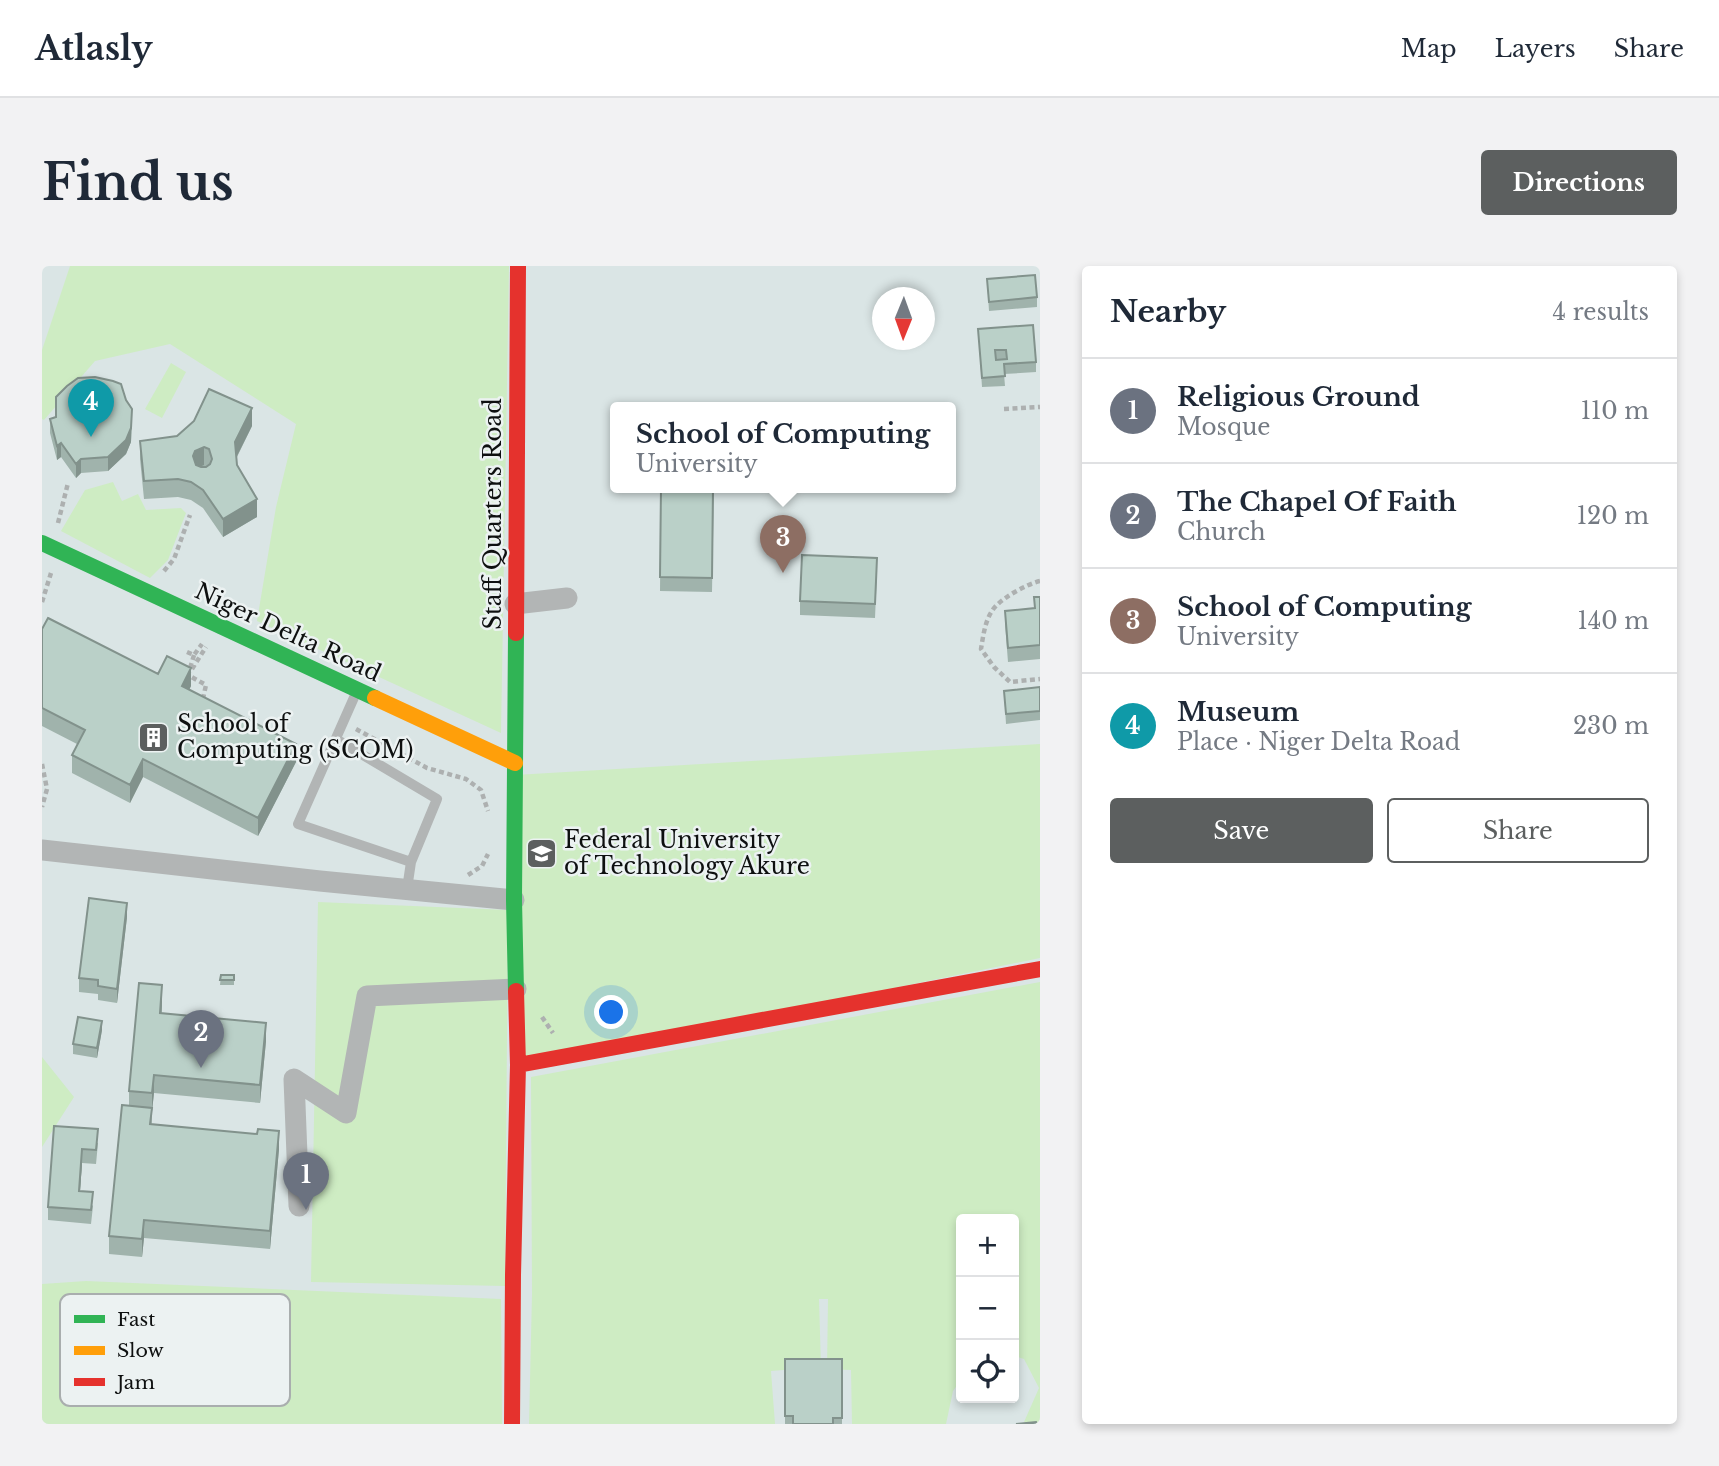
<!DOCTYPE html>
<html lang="en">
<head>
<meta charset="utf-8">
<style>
  body { margin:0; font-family:"Libre Baskerville",serif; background:#f2f2f3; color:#1f2937 }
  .controls { position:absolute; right:21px; bottom:21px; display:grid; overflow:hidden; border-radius:7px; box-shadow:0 4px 10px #0003 }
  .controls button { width:63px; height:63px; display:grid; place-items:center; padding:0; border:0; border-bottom:2px solid #e0e1e3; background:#fff; color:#1f2937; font:35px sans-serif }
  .compass { position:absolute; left:830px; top:21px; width:63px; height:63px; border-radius:50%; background:#fff; box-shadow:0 4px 10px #0003; rotate:181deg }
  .you { position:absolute; left:570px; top:747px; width:24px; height:24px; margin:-18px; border:5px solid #fff; border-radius:50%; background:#1a73e8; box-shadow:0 0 0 10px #1a73e833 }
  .badge { display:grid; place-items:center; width:46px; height:46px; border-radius:50%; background:#5c5f5f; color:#fff; font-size:23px; font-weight:700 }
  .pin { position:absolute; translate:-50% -58px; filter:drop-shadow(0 2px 4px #0008) }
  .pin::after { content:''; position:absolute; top:37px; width:24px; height:21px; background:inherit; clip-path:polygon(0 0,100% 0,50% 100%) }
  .popup { position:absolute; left:568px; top:136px; width:346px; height:91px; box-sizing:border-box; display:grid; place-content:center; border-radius:7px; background:#fff; filter:drop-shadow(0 2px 5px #0005); font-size:23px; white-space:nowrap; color:#747a83 }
  .popup b { font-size:26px; color:#1f2937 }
  .popup::after { content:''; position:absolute; left:50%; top:100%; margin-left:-14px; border:14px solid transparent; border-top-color:#fff }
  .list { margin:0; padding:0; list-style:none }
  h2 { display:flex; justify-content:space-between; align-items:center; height:91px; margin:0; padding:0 28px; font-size:30px }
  h2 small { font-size:23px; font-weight:400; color:#747a83 }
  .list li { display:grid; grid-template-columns:46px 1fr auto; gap:21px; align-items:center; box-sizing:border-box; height:105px; padding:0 28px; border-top:2px solid #e0e1e3 }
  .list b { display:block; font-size:26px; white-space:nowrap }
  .list p { margin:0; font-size:23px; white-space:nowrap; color:#747a83 }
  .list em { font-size:23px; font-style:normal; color:#747a83 }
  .actions { display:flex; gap:14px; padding:21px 28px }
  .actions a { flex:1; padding:16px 0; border:2px solid #5c5f5f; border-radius:7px; text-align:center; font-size:24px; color:#5c5f5f }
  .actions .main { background:#5c5f5f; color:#fff }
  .icon { flex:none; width:38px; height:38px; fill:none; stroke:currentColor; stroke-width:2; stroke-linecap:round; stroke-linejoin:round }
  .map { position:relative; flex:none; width:998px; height:1158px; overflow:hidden; border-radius:7px }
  header { display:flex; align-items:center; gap:42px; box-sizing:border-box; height:98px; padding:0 35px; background:#fff; border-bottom:2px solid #e0e1e3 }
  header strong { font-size:33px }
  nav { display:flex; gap:38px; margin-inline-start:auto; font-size:24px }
  .intro { display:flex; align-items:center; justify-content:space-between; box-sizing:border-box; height:168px; padding:0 42px }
  h1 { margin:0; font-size:49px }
  .button { padding:18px 32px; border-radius:7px; background:#5c5f5f; color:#fff; font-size:24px; font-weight:700 }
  main { display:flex; gap:42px; padding:0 42px }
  aside { flex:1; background:#fff; border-radius:7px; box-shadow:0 4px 10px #0003 }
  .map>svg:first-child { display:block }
</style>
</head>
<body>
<header>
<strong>Atlasly</strong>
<nav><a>Map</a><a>Layers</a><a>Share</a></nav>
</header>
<div class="intro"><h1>Find us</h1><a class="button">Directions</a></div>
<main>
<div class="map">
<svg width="998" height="1158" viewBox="0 0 998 1158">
  <rect width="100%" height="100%" fill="#edf1f1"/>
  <path fill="#dae5e5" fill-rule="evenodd" d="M0,0h998v1158h-998zM841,32h42v42h-42zM573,141h336v80h-336zM919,953h53v179h-53z"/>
  <path fill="#ceecc3" d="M28,0h439l-8,467 -244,-112 19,-114 20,-83 -126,-80 -75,17 -51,59 -2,-1v-69z
    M129,97l15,9 -24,46 -17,-9z
    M71,216l9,19 16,-7 8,16 35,-2 5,5 -18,47 -18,18 -89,-47 24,-41z
    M998,478v214l-518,106 -7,-289z
    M276,636l190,8 -3,376 -194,-4z
    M998,716v442l-16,-2 15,-34 -15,-29 -10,-3v-137h-53v161l-8,11 -7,33h-94l-1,-54 -24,-1 1,-70h-9l2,68 -50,4 4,53h-246l3,-130 -1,-217z
    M0,791l32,40 -32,50z
    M44,1015l415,18 1,125h-460v-140z"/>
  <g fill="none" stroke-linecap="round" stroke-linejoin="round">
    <path stroke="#adb0b0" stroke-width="4.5" stroke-dasharray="5 3.5" stroke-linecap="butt" d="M962,143l36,-2
      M16,257l10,-40
      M122,305l10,-12 16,-44
      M998,315c-13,3 -41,18 -48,30 -7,10 -9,26 -11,38l13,18 16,15 30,-3
      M0,336l9,-29
      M145,386l7,3 8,-11
      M152,389l-6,20 18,10 -4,18
      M150,403l14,-22
      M314,463l71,39 39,11 15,11 7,21
      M251,484l17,8
      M0,498l5,25 -5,18
      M426,609l14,-9 6,-12
      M500,751l11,16"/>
    <path stroke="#b2b5b5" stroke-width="10" d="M314,427l-58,131 113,38
      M294,473l101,60 -26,63 -4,27"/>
    <path stroke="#b2b5b5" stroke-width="21" d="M473,338l52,-6
      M0,584l278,31 194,19
      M257,940l-5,-127 52,34 21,-117 149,-7"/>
    <path stroke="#30b455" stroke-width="16" d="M0,277l333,155
      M474,367l-2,267 2,91"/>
    <path stroke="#ff9f0a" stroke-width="16" d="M333,432l140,65"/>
    <path stroke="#e5322d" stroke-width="16" d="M474,367l2,-367
      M476,799l522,-96
      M470,1158l1,-149 5,-210 -2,-74"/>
  </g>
  <path fill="#a0b3ac" d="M945,13l50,18v10l-48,4z
    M936,63l58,33v10l-32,2 1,12 -23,1z
    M8,153l82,3 -1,20 -5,12 -18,17 -27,2 -5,5 -15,-21 -4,3 -7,-27z
    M210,160l-15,31v8l20,52 -34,20 -20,-29 -12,-8 -13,-3 -34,2 -4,-40v-18z
    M619,221h53l-2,105 -52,-1z
    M835,306l-2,46 -75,-3v-14z
    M992,331h6v62l-32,3 -3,-38v-13l29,-3z
    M0,363l116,45 33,12 -2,4 107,72 -38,74 -115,-59 -13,26 -58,-30v-18l5,-11 -35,-18z
    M998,421v33l-34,4 -2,-33z
    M85,651l-10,86 -19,-3v-6l-19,-2v-14z
    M179,709h13v10h-14z
    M120,737v10l104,28 -6,62 -106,-10 -2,18v14l127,24 -9,100 -126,-11 -2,19 -33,-3v-18l20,-130v-15z
    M60,764l-5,28 -24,-4v-10z
    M12,860l44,17 -2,21 -14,-1 -2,28 13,15 -2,18 -43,-4v-13z
    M743,1093h57v65h-57z"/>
  <path fill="#82928c" d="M210,142v18l-17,34v-18z
    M90,143l-1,33 -5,12 -18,17v-14z
    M19,177v14l-4,3v-14z
    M162,181v18l-9,4 -2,-13 2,-5z
    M39,193v14l-5,5v-14z
    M215,233v18l-34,20v-18z
    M149,402v18l-9,18v-18z
    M254,478v18l-38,74v-18z
    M101,493v18l-13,26v-18z
    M85,637v14l-10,86v-14z
    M120,719v18l-2,28v-18z
    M60,755v9l-5,28v-10z
    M224,757v18l-6,62v-18z
    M112,809v18l-2,18v-18z
    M237,865v18l-9,100v-18z
    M40,883v14l-3,42v-14z
    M102,954v18l-2,19v-18z"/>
  <path fill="#bad0c8" stroke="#82928c" stroke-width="2" fill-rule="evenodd" d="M993,9l2,22 -48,5 -2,-23z
    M991,59l3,37 -32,2 1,12 -23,2 -4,-49zM953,84h11l1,9 -11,1z
    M53,111l18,4 8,3 5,16 6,9 -1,19 -5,12 -18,17 -27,2 -5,5 -15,-21 -4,3 -7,-27 6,-2v-20l11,-11 11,-8z
    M167,123l43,19 -17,34 2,23 20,34 -34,20 -20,-29 -12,-8 -13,-3 -34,2 -4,-40 37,-5 17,-15zM162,181l5,2 3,10 -2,5 -4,3h-5l-5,-2 -3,-9 2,-5z
    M619,221h52l-1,91 -52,-1z
    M760,289l75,3 -2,46 -75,-3z
    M992,331h6v48l-32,3 -3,-37 30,-3z
    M6,352l110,56 9,-18 24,12 -9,18 114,58 -38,74 -115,-59 -13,26 -58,-30 13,-25 -43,-22v-79z
    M998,421v24l-34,3 -2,-23z
    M47,632l38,5 -10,86 -19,-3v-6l-19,-2z
    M179,709h13v5h-14z
    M97,717l23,2 -2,28 106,10 -6,62 -106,-10 -2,18 -23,-2z
    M36,751l24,4 -5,27 -24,-4z
    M80,839l30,3 -2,16 107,10 1,-5 21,2 -9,100 -126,-11 -2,19 -33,-3z
    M12,860l44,3 -2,21 -14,-1 -3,42 14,1 -2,18 -43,-3z
    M743,1093h57v59h-9v6h-40v-8h-8z
    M994,1156l1,2h-21z"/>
  <defs>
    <symbol id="building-square" viewBox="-11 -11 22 22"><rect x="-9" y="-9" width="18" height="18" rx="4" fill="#5c5f5f" stroke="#ecf2f2"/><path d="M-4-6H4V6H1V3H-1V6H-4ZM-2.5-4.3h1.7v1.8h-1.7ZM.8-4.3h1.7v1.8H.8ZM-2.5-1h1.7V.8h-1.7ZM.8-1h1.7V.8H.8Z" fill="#fff"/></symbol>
    <symbol id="university-square" viewBox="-11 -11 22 22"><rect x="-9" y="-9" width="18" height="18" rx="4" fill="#5c5f5f" stroke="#ecf2f2"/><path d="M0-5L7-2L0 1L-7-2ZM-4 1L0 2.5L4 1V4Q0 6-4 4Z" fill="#fff"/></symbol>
  </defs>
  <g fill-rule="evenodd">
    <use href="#building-square" x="94" y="454" width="35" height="35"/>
    <use href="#university-square" x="482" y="570" width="35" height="35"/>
  </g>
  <g text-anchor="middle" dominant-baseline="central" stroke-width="5" stroke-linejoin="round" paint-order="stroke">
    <g font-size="23" fill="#0e1010" stroke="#ecf2f2">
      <text transform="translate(451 248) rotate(-90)">Staff Quarters Road</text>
      <text transform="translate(246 366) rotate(25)">Niger Delta Road</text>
    </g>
    <g font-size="23" fill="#0e1010" stroke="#ecf2f2" text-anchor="start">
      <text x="135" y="458">School of<tspan x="135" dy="26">Computing (SCOM)</tspan></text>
      <text x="522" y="574">Federal University<tspan x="522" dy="26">of Technology Akure</tspan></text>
    </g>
  </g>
  <rect x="18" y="1028" width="230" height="112" rx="10" fill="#ecf2f2" stroke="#a9aeae" stroke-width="2"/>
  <rect x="32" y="1049" width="31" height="8" fill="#30b455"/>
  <rect x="32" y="1080" width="31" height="9" fill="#ff9f0a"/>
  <rect x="32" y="1112" width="31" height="8" fill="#e5322d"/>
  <g font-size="19" fill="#0e1010">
    <text x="75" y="1060">Fast</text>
    <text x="75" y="1091">Slow</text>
    <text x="75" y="1123">Jam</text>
  </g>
</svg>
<div class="controls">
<button>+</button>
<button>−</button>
<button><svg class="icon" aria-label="locate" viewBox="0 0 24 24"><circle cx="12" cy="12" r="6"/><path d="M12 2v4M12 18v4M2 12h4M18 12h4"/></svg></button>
</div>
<svg class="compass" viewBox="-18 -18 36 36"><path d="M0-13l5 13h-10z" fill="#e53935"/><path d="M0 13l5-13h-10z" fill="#747a83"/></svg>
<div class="you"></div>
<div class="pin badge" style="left:264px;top:944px;background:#6b7280">1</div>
<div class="pin badge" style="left:159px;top:802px;background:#6b7280">2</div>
<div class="pin badge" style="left:741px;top:307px;background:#8d6e63">3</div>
<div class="popup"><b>School of Computing</b>University</div>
<div class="pin badge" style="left:49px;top:171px;background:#0f9aa8">4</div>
</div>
<aside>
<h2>Nearby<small>4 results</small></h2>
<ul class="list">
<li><span class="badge" style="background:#6b7280">1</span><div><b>Religious Ground</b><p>Mosque</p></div><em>110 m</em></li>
<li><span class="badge" style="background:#6b7280">2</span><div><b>The Chapel Of Faith</b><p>Church</p></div><em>120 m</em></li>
<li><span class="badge" style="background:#8d6e63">3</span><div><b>School of Computing</b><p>University</p></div><em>140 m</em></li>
<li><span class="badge" style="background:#0f9aa8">4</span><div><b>Museum</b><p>Place · Niger Delta Road</p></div><em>230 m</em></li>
</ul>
<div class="actions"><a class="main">Save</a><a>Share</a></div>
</aside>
</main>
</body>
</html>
